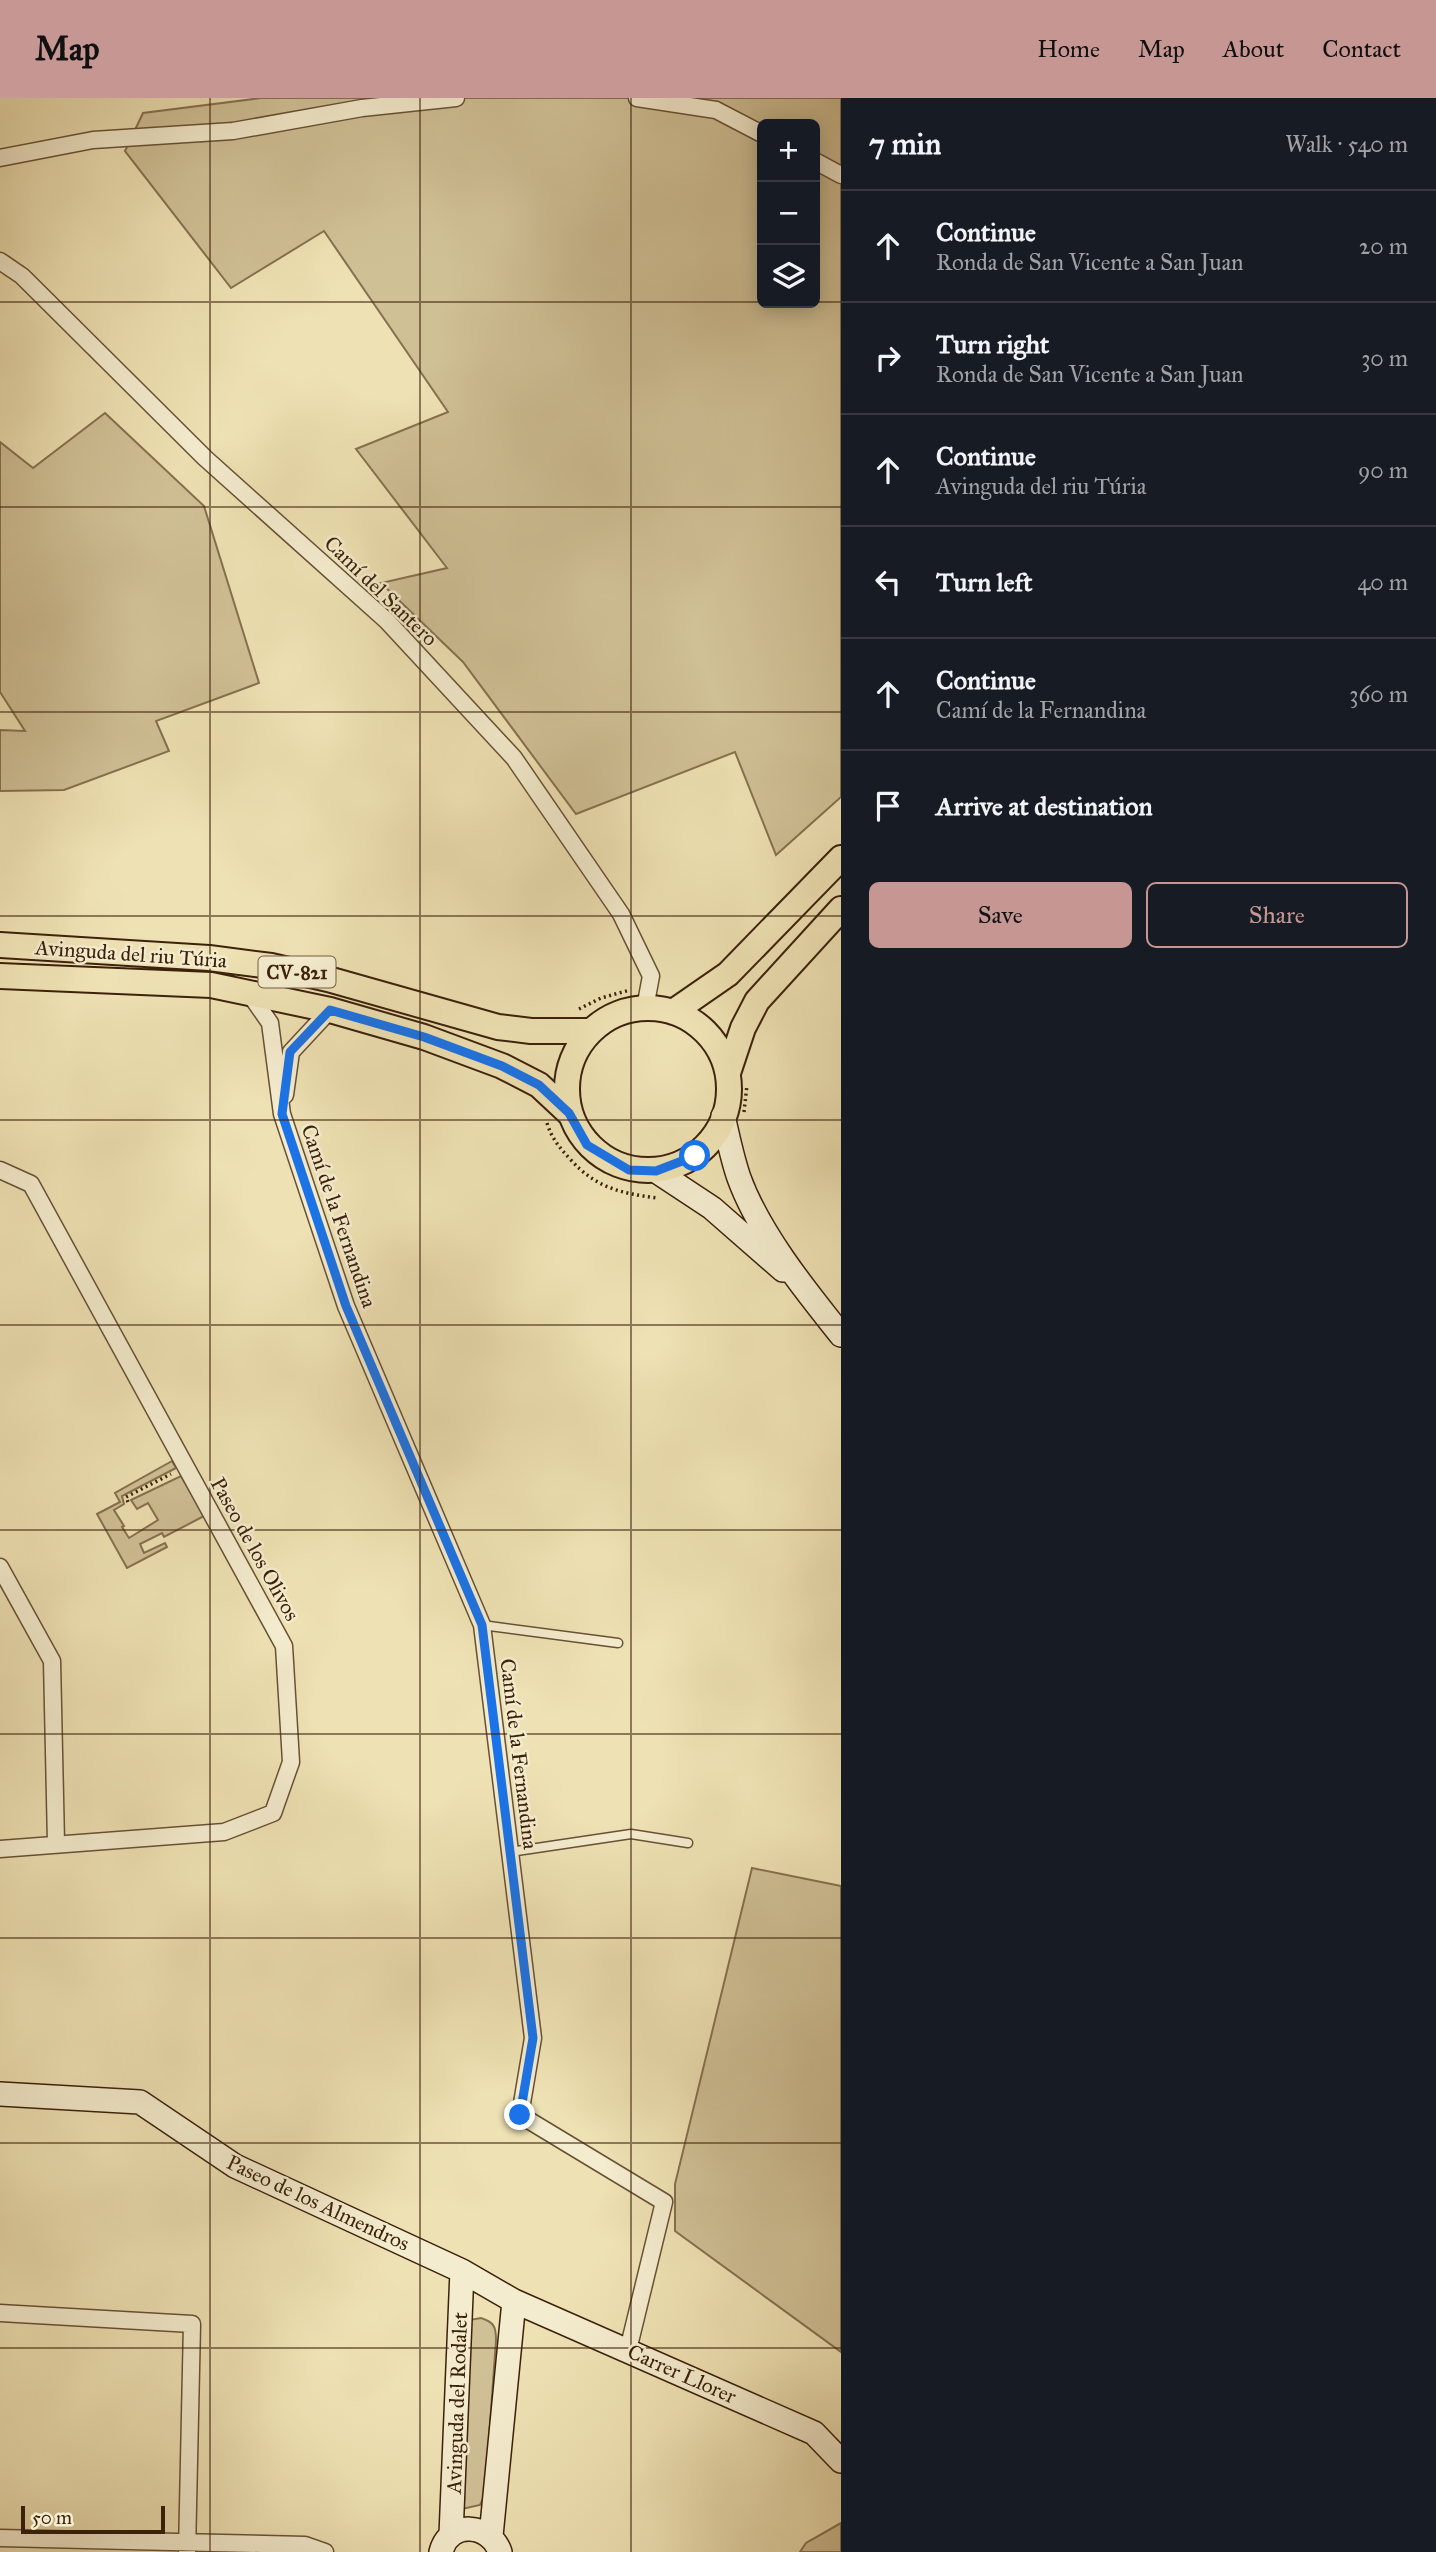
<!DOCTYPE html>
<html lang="en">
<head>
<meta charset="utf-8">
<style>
  body { margin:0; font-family:"IM FELL Great Primer",serif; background:#20242c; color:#f1f3f6 }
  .controls { position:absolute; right:21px; top:21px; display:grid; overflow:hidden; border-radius:10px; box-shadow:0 4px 18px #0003 }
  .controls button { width:63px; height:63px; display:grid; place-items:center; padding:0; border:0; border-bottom:2px solid #363941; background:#171b24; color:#f1f3f6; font:35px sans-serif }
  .scale { position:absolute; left:21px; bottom:18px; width:144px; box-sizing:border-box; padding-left:7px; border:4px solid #3c210b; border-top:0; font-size:19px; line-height:24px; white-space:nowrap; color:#3c210b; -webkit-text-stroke:5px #f4ecce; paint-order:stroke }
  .stop { position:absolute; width:21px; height:21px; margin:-16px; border:5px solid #1a73e8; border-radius:50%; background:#fff }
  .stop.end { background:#1a73e8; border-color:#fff; box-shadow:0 2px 7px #0008 }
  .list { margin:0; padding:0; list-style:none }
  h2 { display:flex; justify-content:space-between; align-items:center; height:91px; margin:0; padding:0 28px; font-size:30px }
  h2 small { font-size:23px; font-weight:400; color:#9ea1a6 }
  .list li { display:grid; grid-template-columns:46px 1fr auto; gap:21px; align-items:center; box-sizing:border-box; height:112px; padding:0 28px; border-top:2px solid #363941 }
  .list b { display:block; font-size:26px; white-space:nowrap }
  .list p { margin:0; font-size:23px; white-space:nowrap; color:#9ea1a6 }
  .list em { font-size:23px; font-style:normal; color:#9ea1a6 }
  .actions { display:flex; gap:14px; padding:21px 28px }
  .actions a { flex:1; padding:16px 0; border:2px solid #c59692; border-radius:10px; text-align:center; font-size:24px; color:#c59692 }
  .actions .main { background:#c59692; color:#111 }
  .icon { flex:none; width:38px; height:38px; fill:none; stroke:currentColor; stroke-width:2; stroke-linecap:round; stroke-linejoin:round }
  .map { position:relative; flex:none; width:841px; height:2454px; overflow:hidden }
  header { display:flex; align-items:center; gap:42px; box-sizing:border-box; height:98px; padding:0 35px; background:#c59692; color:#111 }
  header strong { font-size:33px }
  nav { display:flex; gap:38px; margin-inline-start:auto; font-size:24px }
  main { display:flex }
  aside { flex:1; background:#171b24 }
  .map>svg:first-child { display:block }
</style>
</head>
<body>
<header>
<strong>Map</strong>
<nav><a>Home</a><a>Map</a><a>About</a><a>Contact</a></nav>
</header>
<main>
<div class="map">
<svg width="841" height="2454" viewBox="0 0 841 2454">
  <rect width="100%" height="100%" fill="#eee1b3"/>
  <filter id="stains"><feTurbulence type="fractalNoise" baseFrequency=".00286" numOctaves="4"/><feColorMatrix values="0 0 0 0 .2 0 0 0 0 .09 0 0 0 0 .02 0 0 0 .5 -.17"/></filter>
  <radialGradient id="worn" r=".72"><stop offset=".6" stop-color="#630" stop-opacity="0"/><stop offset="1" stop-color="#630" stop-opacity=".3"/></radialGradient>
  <path fill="#d0c096" stroke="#867050" stroke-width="2" fill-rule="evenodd" d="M261,0h580v699l-65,58 -41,-103 -159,62 -113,-152 -82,-79 66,-15 -91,-119 92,-37 -124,-181 -93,57 -106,-137 18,-38zM762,26h53v179h-53z
    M105,315l99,93 55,177 -103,38 13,30 -105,39 -64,1v-61l25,1 -25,-39v-250l33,26z
    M172,1363l4,7 -54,28 2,8 -10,6 10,16 -2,1 7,11 29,-18 -10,-17 -11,6 -6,-9 50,-24 23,40 -40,21 -2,-4 -22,11 4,9 21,-10 2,4 -40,21 -30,-54 23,-12 -5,-9z
    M752,1770l89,18v466l-166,-121v-47z
    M481,2220c13,4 15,9 15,22l-11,155 -5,10 -18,4 7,-189z
    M841,2425v29h-41l6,-9z"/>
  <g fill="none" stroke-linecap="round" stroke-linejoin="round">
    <defs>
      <path id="lane" d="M482,1527l136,18
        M510,1754l121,-18 57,9"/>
      <path id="street" d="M637,0l79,12 46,24
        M0,60l93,-18 140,-9 129,-23 94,-10
        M815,63l26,14
        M0,163l22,15 183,182 182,163 127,137 107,156 30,62 -6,32
        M249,895l21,30 12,91 64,192 136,319 51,413 -13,77 144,87 -36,148
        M285,997l6,-43 39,-42
        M0,1072l31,14 253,462 7,116 -18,51 -49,19 -224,17
        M0,1469l52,94 4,182
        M0,2215l192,11 -5,228
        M0,2440l305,7 20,7"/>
      <path id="secondary" d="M723,1018c5,21 9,42 16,62 20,55 66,112 102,157
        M656,1073l56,37 71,62
        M0,1996l140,8 95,64 227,105 52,30 300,132 27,28
        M451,2437l11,-264
        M491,2438l23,-235
        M441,2454c8,-32 49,-29 59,0"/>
      <path id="primary" d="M0,847l209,13 62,8 57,13 170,48 33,4h57
        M0,878l211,9 119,25 94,27 78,29 37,19 30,28
        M567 991a81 81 0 1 1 162 0a81 81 0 1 1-162 0Z
        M673,914l55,-38 113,-116
        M728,975l15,-45 14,-27 84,-92"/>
    </defs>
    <use href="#lane" stroke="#685135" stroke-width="11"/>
    <use href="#street" stroke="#685135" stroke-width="19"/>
    <use href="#secondary" stroke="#3c210b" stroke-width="26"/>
    <use href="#primary" stroke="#3c210b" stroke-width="28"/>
    <path stroke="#3c210b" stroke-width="3.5" stroke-dasharray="2 3.5" stroke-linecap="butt" d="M579,911l22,-11 29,-8
      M744,1014l3,-27
      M547,1025c5,16 12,24 23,36 26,29 50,34 87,39
      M128,1404l-2,-5 45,-23"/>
    <use href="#lane" stroke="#f4ecce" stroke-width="8"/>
    <use href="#street" stroke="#f4ecce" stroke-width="16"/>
    <use href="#secondary" stroke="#f4ecce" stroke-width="23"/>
    <use href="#primary" stroke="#eee1b3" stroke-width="24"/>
  </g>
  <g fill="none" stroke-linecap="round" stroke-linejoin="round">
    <path stroke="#1a73e8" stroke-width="9" d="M520,2017l13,-77 -51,-413 -136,-319 -64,-192 8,-62 40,-42 94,27 78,29 37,19 30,28 18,32 42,25 27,1 39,-15"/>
  </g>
  <path fill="none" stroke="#3c210b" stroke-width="2" stroke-opacity="0.55" d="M210,0v2454M420,0v2454M631,0v2454M0,204h762M815,204h26M0,409h841M0,614h841M0,818h841M0,1022h841M0,1227h841M0,1432h841M0,1636h841M0,1840h841M0,2045h841M0,2250h841"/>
  <g text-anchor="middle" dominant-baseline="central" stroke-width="5" stroke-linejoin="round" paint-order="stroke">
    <rect fill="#f4ecce" stroke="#735e46" stroke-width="2" x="258.5" y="858.5" width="77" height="31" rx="5"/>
    <g font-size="19" font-weight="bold" fill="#3c210b">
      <text x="297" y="874">CV-821</text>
    </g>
    <g font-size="21" fill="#3c210b" stroke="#f4ecce">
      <text transform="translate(381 493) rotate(44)">Camí del Santero</text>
      <text transform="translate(131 856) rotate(4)">Avinguda del riu Túria</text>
      <text transform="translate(339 1118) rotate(71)">Camí de la Fernandina</text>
      <text transform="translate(255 1451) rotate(61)">Paseo de los Olivos</text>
      <text transform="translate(519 1656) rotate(83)">Camí de la Fernandina</text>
      <text transform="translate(318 2105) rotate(25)">Paseo de los Almendros</text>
      <text transform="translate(682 2276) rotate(24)">Carrer Llorer</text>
      <text transform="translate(457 2305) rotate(-88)">Avinguda del Rodalet</text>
    </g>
  </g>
  <rect width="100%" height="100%" filter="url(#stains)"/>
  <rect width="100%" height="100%" fill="url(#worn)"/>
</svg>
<div class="controls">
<button>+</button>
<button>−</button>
<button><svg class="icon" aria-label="layers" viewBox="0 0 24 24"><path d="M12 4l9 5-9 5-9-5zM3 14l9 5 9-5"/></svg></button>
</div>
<div class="scale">50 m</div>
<div class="stop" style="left:695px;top:1058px"></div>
<div class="stop end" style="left:520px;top:2017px"></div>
</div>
<aside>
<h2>7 min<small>Walk · 540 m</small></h2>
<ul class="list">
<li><svg class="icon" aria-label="ahead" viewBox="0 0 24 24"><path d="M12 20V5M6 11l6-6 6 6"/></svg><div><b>Continue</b><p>Ronda de San Vicente a San Juan</p></div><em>20 m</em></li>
<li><svg class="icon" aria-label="right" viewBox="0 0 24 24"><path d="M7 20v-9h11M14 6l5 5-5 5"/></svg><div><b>Turn right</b><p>Ronda de San Vicente a San Juan</p></div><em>30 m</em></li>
<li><svg class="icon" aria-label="ahead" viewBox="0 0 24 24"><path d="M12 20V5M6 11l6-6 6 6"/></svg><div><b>Continue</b><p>Avinguda del riu Túria</p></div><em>90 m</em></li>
<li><svg class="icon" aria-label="left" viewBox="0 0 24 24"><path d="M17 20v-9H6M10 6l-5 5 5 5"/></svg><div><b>Turn left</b></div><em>40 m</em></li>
<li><svg class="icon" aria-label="ahead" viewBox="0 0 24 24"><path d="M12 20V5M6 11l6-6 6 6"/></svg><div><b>Continue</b><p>Camí de la Fernandina</p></div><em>360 m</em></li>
<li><svg class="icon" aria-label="arrive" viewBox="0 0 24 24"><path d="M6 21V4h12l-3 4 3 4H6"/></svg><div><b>Arrive at destination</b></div></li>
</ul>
<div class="actions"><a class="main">Save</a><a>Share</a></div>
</aside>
</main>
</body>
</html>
